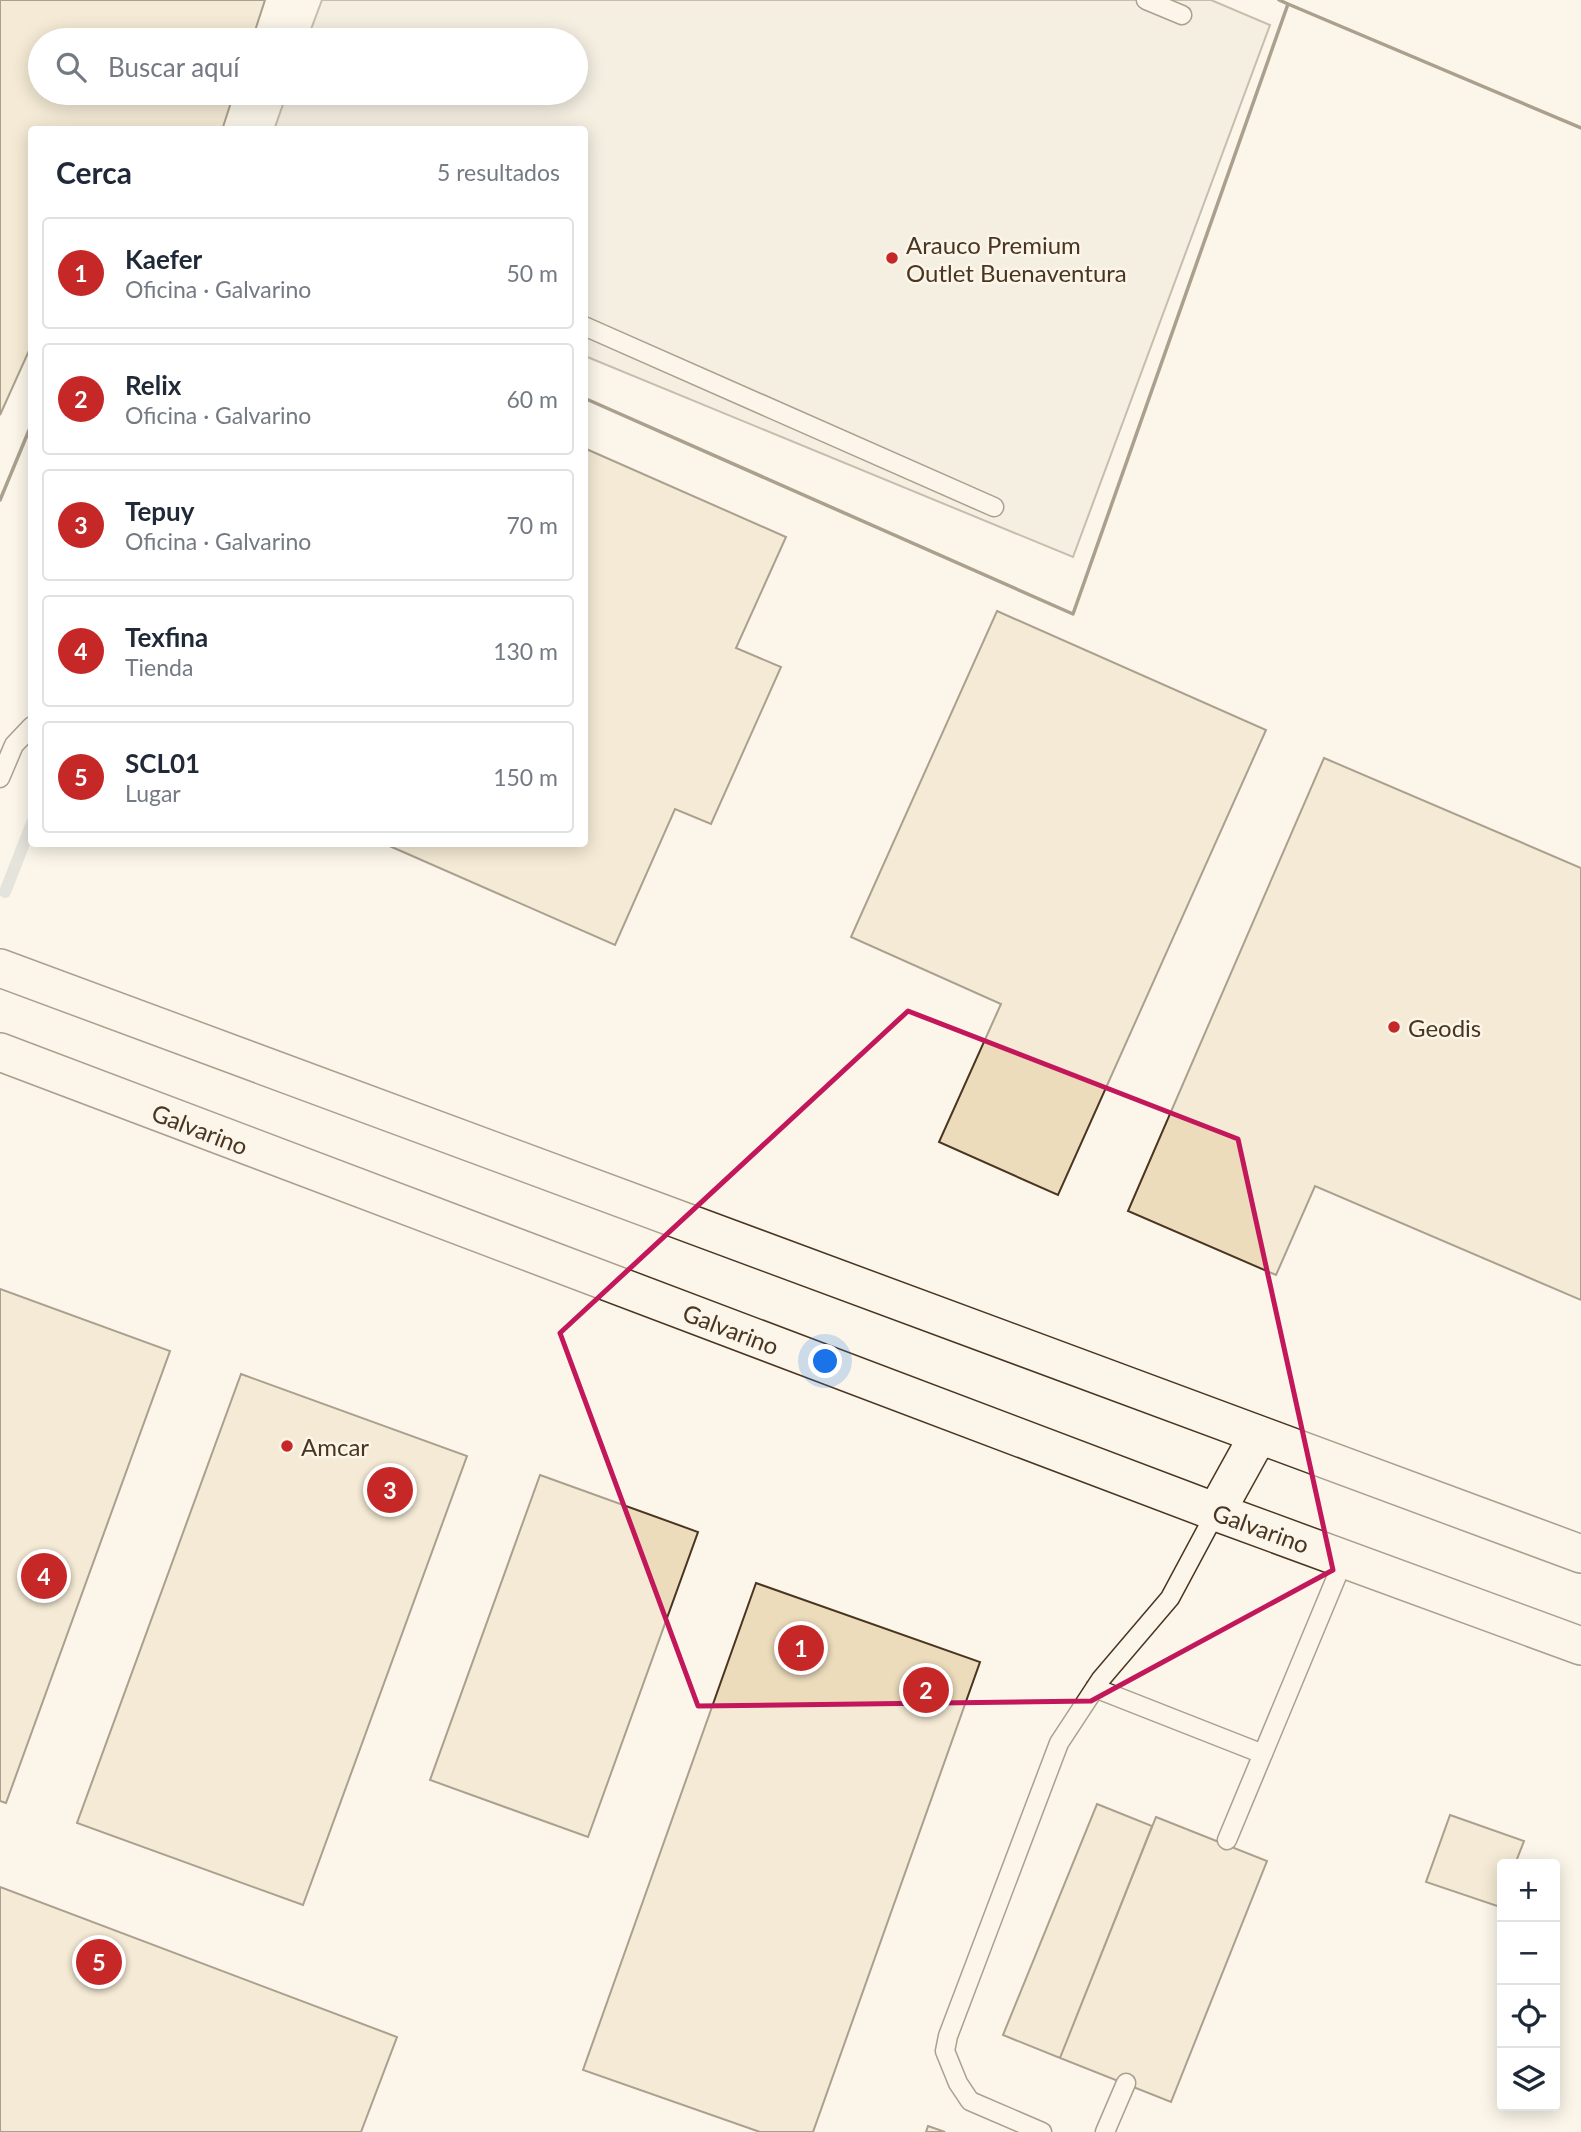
<!DOCTYPE html>
<html lang="es">
<head>
<meta charset="utf-8">
<style>
  body { margin:0; font-family:Lato,sans-serif; background:#f2f2f3; color:#1f2937 }
  .controls { position:absolute; right:21px; bottom:21px; display:grid; overflow:hidden; border-radius:7px; box-shadow:0 4px 18px #0003 }
  .controls button { width:63px; height:63px; display:grid; place-items:center; padding:0; border:0; border-bottom:2px solid #e0e1e3; background:#fff; color:#1f2937; font:35px sans-serif }
  .you { position:absolute; left:826px; top:1362px; width:24px; height:24px; margin:-18px; border:5px solid #fff; border-radius:50%; background:#1a73e8; box-shadow:0 0 0 10px #1a73e833 }
  .badge { display:grid; place-items:center; width:46px; height:46px; border-radius:50%; background:#c62828; color:#fff; font-size:23px; font-weight:700 }
  .pin { position:absolute; translate:-50% -50%; border:4px solid #fff; box-shadow:0 2px 7px #0006 }
  .list { margin:0; padding:0; list-style:none }
  h2 { display:flex; justify-content:space-between; align-items:center; height:91px; margin:0; padding:0 28px; font-size:30px }
  h2 small { font-size:23px; font-weight:400; color:#747a83 }
  .list li { display:grid; grid-template-columns:46px 1fr auto; gap:21px; align-items:center; box-sizing:border-box; height:112px; margin:0 14px 14px; padding:0 14px; border:2px solid #e0e1e3; border-radius:7px }
  .list b { display:block; font-size:26px; white-space:nowrap }
  .list p { margin:0; font-size:23px; white-space:nowrap; color:#747a83 }
  .list em { font-size:23px; font-style:normal; color:#747a83 }
  .icon { flex:none; width:38px; height:38px; fill:none; stroke:currentColor; stroke-width:2; stroke-linecap:round; stroke-linejoin:round }
  .map { position:relative; flex:none; width:1581px; height:2132px; overflow:hidden }
  .search { position:absolute; background:#fff; box-shadow:0 4px 18px #0003; left:28px; top:28px; width:560px; height:77px; display:flex; align-items:center; gap:18px; box-sizing:border-box; padding:0 24px; border-radius:38px; color:#747a83; font-size:26px }
  .panel { position:absolute; background:#fff; box-shadow:0 4px 18px #0003; left:28px; top:126px; width:560px; height:721px; border-radius:7px }
  .map>svg:first-child { display:block }
</style>
</head>
<body>
<div class="map">
<svg width="1581" height="2132" viewBox="0 0 1581 2132">
  <rect width="100%" height="100%" fill="#fbf6e9"/>
  <path fill="#ede7d9" stroke="#887966" stroke-width="2" d="M322,0h889l59,25 -197,532 -488,-201 -1,-226h-310l13,-37h289v-53h-269z"/>
  <g fill="none" stroke-linecap="round" stroke-linejoin="round">
    <path stroke="#c9cecd" stroke-width="12" d="M5,892l27,-69"/>
  </g>
  <path fill="#ecdcbc" stroke="#4a3520" stroke-width="2" d="M0,0h265l-13,40h-212v53h194l-12,37h-190v214l-32,71z
    M584,448l202,89 -50,111 45,19 -70,157 -36,-15 -60,136 -230,-101h199z
    M997,611l269,119 -208,465 -119,-53 62,-138 -150,-67z
    M1324,758l257,110v432l-266,-114 -39,89 -148,-64z
    M0,1289l170,62 -164,452 -6,-2z
    M241,1374l226,82 -164,449 -226,-82z
    M540,1475l158,57 -110,305 -158,-57z
    M756,1583l224,79 -167,470h-53l-177,-62z
    M1097,1804l55,22 -92,232 -57,-23z
    M1450,1815l74,26 -9,23h-13l-2,43 -74,-25z
    M1156,1817l111,44 -96,241 -111,-44z
    M0,1887l397,150 -36,95h-361z
    M928,2126l17,6h-19z"/>
  <g fill="none" stroke-linecap="round" stroke-linejoin="round">
    <defs>
      <path id="service" d="M1146,0l36,15
        M584,326l410,181
        M0,778l14,-33 18,-19
        M1095,1688l168,66
        M1227,1840l117,-281
        M1042,2132l-72,-31 -12,-18 -13,-32 3,-15 111,-293 42,-64 69,-81 46,-86
        M1105,2132l21,-49"/>
      <path id="minor" d="M0,968l1581,586
        M0,1052l1216,460 365,134
        M1216,1512l42,-76"/>
    </defs>
    <use href="#service" stroke="#4a3520" stroke-width="21"/>
    <use href="#minor" stroke="#4a3520" stroke-width="40"/>
    <use href="#service" stroke="#fbf6e9" stroke-width="18"/>
    <use href="#minor" stroke="#fbf6e9" stroke-width="37"/>
    <path stroke="#4a3520" stroke-width="3.5" d="M1288,4l293,124
      M584,398l489,216 215,-610 -9,-4
      M0,500l32,-77"/>
  </g>
  <path d="M0 0H1581V2132H0ZM908,1011l330,128 95,431 -242,131 -393,5 -138,-373z" fill="#fbf6e9" fill-opacity=".55" fill-rule="evenodd"/>
  <path fill="none" stroke="#c2185b" stroke-width="5" stroke-linejoin="round" d="M908,1011l330,128 95,431 -242,131 -393,5 -138,-373z"/>
  <g fill="#c62828" stroke="#fbf6e9" stroke-width="2.5">
    <circle cx="892" cy="258" r="7"/>
    <circle cx="1394" cy="1027" r="7"/>
    <circle cx="287" cy="1446" r="7"/>
  </g>
  <g text-anchor="middle" dominant-baseline="central" stroke-width="5" stroke-linejoin="round" paint-order="stroke">
    <g font-size="24" fill="#4a3520" stroke="#fbf6e9" text-anchor="start">
      <text x="906" y="244">Arauco Premium<tspan x="906" dy="28">Outlet Buenaventura</tspan></text>
      <text x="1408" y="1027">Geodis</text>
      <text x="301" y="1446">Amcar</text>
    </g>
    <g font-size="24" fill="#4a3520" stroke="#fbf6e9">
      <text transform="translate(200 1129) rotate(21)">Galvarino</text>
      <text transform="translate(731 1329) rotate(21)">Galvarino</text>
      <text transform="translate(1261 1528) rotate(20)">Galvarino</text>
    </g>
  </g>
</svg>
<div class="controls">
<button>+</button>
<button>−</button>
<button><svg class="icon" aria-label="locate" viewBox="0 0 24 24"><circle cx="12" cy="12" r="6"/><path d="M12 2v4M12 18v4M2 12h4M18 12h4"/></svg></button>
<button><svg class="icon" aria-label="layers" viewBox="0 0 24 24"><path d="M12 4l9 5-9 5-9-5zM3 14l9 5 9-5"/></svg></button>
</div>
<div class="you"></div>
<div class="pin badge" style="left:801px;top:1648px">1</div>
<div class="pin badge" style="left:926px;top:1690px">2</div>
<div class="pin badge" style="left:390px;top:1490px">3</div>
<div class="pin badge" style="left:44px;top:1576px">4</div>
<div class="pin badge" style="left:99px;top:1962px">5</div>
<div class="search"><svg class="icon" aria-label="search" viewBox="0 0 24 24"><circle cx="10" cy="10" r="6"/><path d="M15 15l6 6"/></svg>Buscar aquí</div>
<section class="panel">
<h2>Cerca<small>5 resultados</small></h2>
<ul class="list">
<li><span class="badge">1</span><div><b>Kaefer</b><p>Oficina · Galvarino</p></div><em>50 m</em></li>
<li><span class="badge">2</span><div><b>Relix</b><p>Oficina · Galvarino</p></div><em>60 m</em></li>
<li><span class="badge">3</span><div><b>Tepuy</b><p>Oficina · Galvarino</p></div><em>70 m</em></li>
<li><span class="badge">4</span><div><b>Texfina</b><p>Tienda</p></div><em>130 m</em></li>
<li><span class="badge">5</span><div><b>SCL01</b><p>Lugar</p></div><em>150 m</em></li>
</ul>
</section>
</div>
</body>
</html>
